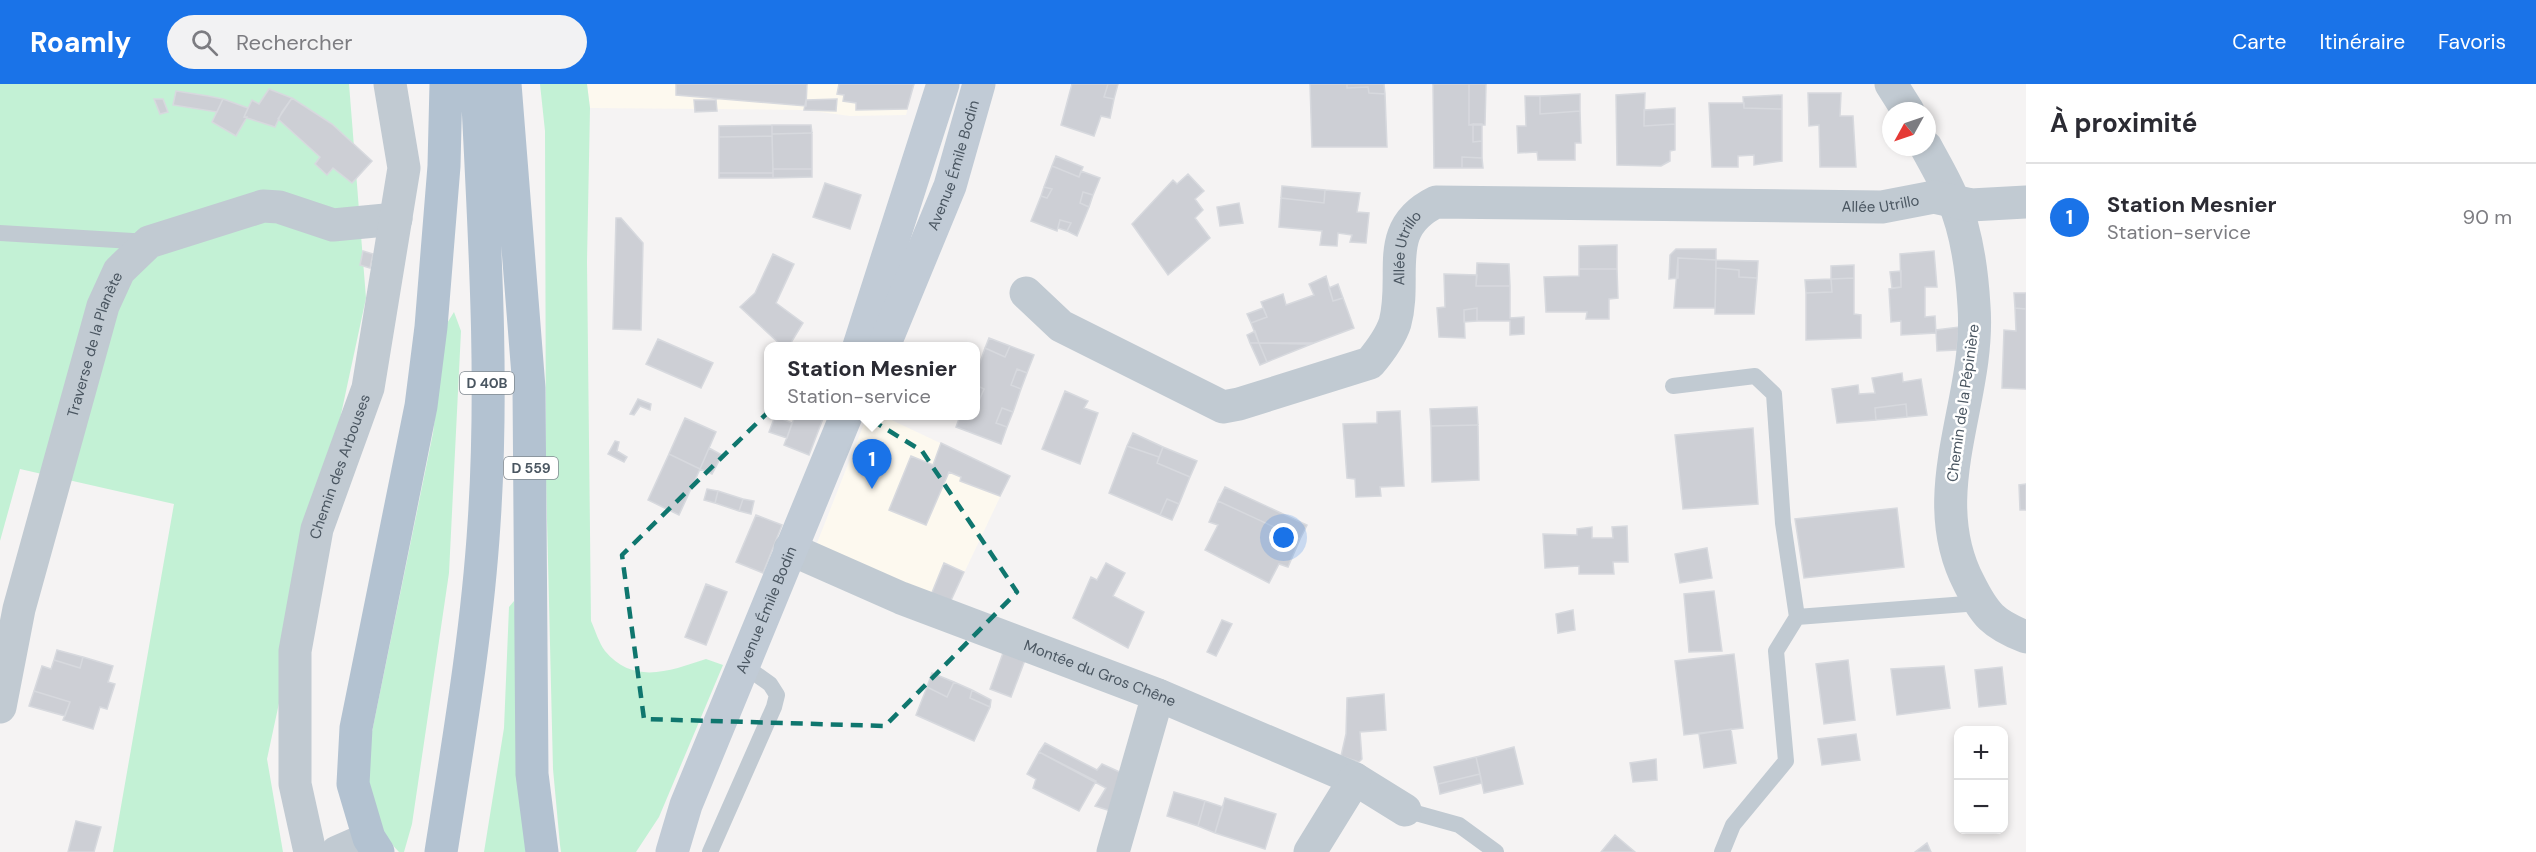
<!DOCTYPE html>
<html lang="fr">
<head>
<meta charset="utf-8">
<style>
  body { margin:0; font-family:"DM Sans",sans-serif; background:#f2f2f3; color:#2b2b33 }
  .controls { position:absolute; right:18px; bottom:18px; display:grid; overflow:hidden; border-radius:12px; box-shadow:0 3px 9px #0003 }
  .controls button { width:54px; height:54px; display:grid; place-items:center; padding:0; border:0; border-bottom:2px solid #e1e1e2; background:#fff; color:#2b2b33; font:30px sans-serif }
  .compass { position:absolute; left:1882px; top:18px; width:54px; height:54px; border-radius:50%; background:#fff; box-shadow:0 3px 9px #0003; rotate:230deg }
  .you { position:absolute; left:1284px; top:454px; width:21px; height:21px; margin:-15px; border:4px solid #fff; border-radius:50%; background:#1a73e8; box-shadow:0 0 0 9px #1a73e833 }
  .badge { display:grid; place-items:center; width:39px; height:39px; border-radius:50%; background:#1a73e8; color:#fff; font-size:20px; font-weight:700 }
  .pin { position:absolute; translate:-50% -50px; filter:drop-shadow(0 2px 3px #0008) }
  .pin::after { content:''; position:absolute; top:32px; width:21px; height:18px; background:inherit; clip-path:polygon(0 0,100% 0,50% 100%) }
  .popup { position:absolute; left:764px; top:258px; width:216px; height:78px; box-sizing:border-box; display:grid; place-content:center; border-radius:12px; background:#fff; filter:drop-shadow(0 2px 4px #0005); font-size:20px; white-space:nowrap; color:#7c7c81 }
  .popup b { font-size:22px; color:#2b2b33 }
  .popup::after { content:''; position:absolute; left:50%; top:100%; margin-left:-12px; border:12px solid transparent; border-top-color:#fff }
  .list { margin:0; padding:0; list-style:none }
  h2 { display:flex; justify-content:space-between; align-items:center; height:78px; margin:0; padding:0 24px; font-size:26px }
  h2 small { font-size:20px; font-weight:400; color:#7c7c81 }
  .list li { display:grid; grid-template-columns:39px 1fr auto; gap:18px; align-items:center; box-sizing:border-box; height:108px; padding:0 24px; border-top:2px solid #e1e1e2 }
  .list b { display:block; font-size:22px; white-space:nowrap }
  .list p { margin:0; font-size:20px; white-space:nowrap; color:#7c7c81 }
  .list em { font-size:20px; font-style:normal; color:#7c7c81 }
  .icon { flex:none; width:33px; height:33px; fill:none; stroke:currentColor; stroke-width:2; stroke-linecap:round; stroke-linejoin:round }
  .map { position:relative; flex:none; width:2026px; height:768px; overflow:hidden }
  header { display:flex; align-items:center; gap:36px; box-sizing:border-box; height:84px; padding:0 30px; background:#1a73e8; color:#fff }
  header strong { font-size:28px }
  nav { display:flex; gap:33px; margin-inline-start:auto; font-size:21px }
  .search { width:420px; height:54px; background:#f2f2f3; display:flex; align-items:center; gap:15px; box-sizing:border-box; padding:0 21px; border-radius:33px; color:#7c7c81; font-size:22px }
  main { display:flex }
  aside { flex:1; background:#fff }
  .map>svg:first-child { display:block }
</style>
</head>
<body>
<header>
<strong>Roamly</strong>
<div class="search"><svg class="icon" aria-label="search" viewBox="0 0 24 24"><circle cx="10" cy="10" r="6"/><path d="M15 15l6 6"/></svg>Rechercher</div>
<nav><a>Carte</a><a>Itinéraire</a><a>Favoris</a></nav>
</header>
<main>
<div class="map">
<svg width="2026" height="768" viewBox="0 0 2026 768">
  <rect width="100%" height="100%" fill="#f5f3f3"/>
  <path fill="#fdf9ef" d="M587,0h327l-8,31 -56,1 -45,-6 -215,-2z
    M867,332h16l127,60 -63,133 -130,-66z"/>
  <path fill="#c3f1d5" d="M0,0h349l17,214 -99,461 16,93h-170l61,-348 -154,-35 -20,72z
    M540,0h47l3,24 -3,154 4,359c4,9 8,22 14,30 29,35 67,19 101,8l17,6 -64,152 -23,35h-75l-1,-7 -7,-76 -7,-292 -1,-346z
    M454,228l7,19 -12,242 -37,251 -8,28h-5c-23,-24 -27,-54 -34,-86l68,-333 13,-108z
    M514,517l17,251h-47l20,-124 5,-121z"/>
  <path fill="#cdcfd5" stroke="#d7d9de" stroke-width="1.5" d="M676,0h131l-1,22 -130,-11z
    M839,0h75l-7,25 -51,1v-7l-13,-2 1,-6 -7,-1z
    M1072,0h36l-4,13 10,2 -4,19 -9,-2 -7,20 -33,-11z
    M1108,0h10l-4,15 -10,-2z
    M1310,0h37v4l21,-1 1,6 16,1 2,53h-75z
    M1347,0h37l1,10 -16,-1 -1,-6 -21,1z
    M1433,0h36v41l4,-1v18l9,-1v17l-20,-1v11h-28z
    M1469,0h17l-1,41h-16z
    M269,5l23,9 -10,14 -7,15 -31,-10 8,-17 7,4z
    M176,7l32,5 15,3 -6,13 -44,-7z
    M1645,9l-1,33 31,-2v26l-5,1v10l-9,5 -44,-1 -1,-70z
    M1808,9h33l-1,23h13l3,51h-36l-1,-42 -10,1z
    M1580,10v17l-40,3v-18z
    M1782,11v14l-38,-1 -1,-11z
    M1525,12h15v18l40,-3 1,32h-6v17h-37l-1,-8 -19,1 -1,-27h9z
    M292,14l40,26 40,37 -20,22 -19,-15 -6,7 -12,-11 5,-7 -42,-38z
    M154,15h9l5,13 -8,2z
    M223,15l25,9 -4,9h3l-11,19 -24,-14z
    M837,15l-1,12 -32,-1 2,-10z
    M694,16h22l1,11 -22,1z
    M1709,19h35v5l38,1v52l-28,4v-10l-16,1v11h-26z
    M1675,24v16l-31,2v-16z
    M1473,40h9v17l-9,1z
    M772,41h39l1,8 -40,1z
    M772,41v11l-53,1v-11z
    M812,49v36h-39l-1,-35z
    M772,52l1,37h-54v-36z
    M1056,72l27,11 -4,10 -27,-11z
    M1462,73l20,1 1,10h-21z
    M1052,82l27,11 2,-6 19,7 -7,17 -10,-3 -3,11 9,4 -12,29 -10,-5 4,-8 -11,-3 -3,11 -26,-10 10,-25 6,2 5,-9 -8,-2z
    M773,85h39v8l-39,1z
    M719,89h54v5h-54z
    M1188,90l16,17 -9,8 8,11 -8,8 15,20 -42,37 -36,-51 41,-44 4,4z
    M825,99l36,12 -11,34 -37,-12z
    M1282,102l43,4 -1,13 -43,-5z
    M1044,103l8,2 -5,9 -6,-2z
    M1325,106l35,3 -3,19 12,1 -3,30 -16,-1 2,-7 -14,-2 -1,13 -17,-1 2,-14 -43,-4 2,-29 43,5z
    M1083,108l10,3 -4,12 -9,-4z
    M1239,119l4,20 -23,3 -3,-19z
    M616,134h5l22,25 -2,87 -28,-1z
    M1060,136l11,3 -4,8 -9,-3z
    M1617,161v24h-38v-23z
    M1676,165h40v11l-38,-2v20l-9,1 1,-24z
    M363,167l10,3 -3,14 -10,-3z
    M1934,167l3,36h-12v30l10,-1 1,17 -35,2v-14l-10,1 -2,-33 12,-2 -1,-33z
    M773,170l21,10 -18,39 27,20 -14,23h-7l-42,-39 15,-14z
    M1678,174l38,2 -1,48h-41z
    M1716,176l42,1 -1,17 -18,-1v-7l-23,-2z
    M1477,179l32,1 1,22h-34z
    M1854,181v13l-23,1v-13z
    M1716,184l23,2v7l18,1 -3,36h-39z
    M1579,185h38l1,29 -9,1v20h-23l1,-7h-41l-2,-35 35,-1z
    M1901,187v16l-9,1 -2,-16z
    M1444,190l33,1 -1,11h34v32l14,-1v17l-14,1v-14h-33v-13l-13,2 1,28 -26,-1 -2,-29 8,-1z
    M1326,192l7,25 10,-3 11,30 -40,15h-55l-8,-20 16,-6 -6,-15 22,-8 3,11 28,-10 -5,-11z
    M1854,194v36l7,1v23l-55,2v-47l26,-1 -1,-13z
    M1831,195l1,13 -26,1 -1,-13z
    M1338,200l5,14 -10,3 -4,-13z
    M2014,209h12v16l-11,-1z
    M1263,224l4,9 -16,6 -4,-9z
    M1477,224v13l-13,1v-12z
    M2015,224l11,1v80l-24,-1 2,-58 12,1z
    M1959,243l-2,23 -20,1 -1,-21z
    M1255,247l4,12h-9l-3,-8z
    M989,254l21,8 -5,11 -20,-9z
    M658,255l55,24 -12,25 -55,-24z
    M1250,259h9l8,19 -7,3z
    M1259,259l45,1 10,-1 -47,19z
    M1010,262l24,9 -7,18 -10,-4 -6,16 10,4 -8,23 -11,-4 -6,15 11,4 -6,17 -45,-17 4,-11h16v-13h2l6,-14 -8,-4v-11l9,-26 20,9z
    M1017,285l10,4 -6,16 -10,-4z
    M1902,289l1,9 18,-3 6,36 -20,2 -1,-13 -31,4 1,12 -39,3 -5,-34 26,-4 1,9 16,-1 -3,-15z
    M976,301l8,4 -6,14h-2z
    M1065,307l23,10 -4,7 14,5 -18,51 -38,-15z
    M638,315l13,5 -1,6 -10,-4 -6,9 -4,-1z
    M1906,320l1,13 -31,3 -1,-12z
    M1477,323l1,18 -47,1 -1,-17z
    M1002,324l11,4 -6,15 -11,-4z
    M1400,327l4,75 -24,1 1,9 -25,1 -1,-18 -8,-1 -4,-54 34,-1v-11z
    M775,332l17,7 -5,15 -18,-6z
    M795,332h29l-15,39 -25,-10z
    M685,334l31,14 -16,37 -31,-15z
    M1478,341l1,55 -47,2 -1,-56z
    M1753,344l5,76 -75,5 -8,-74z
    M1133,349l30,14 -4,10 -32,-11z
    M615,357l4,1 -2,9 10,6 -3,5 -16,-8z
    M941,359l69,33 -10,20 -40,-15 1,-4 -12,-5 -23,53 -37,-15 22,-54 22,9z
    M1127,362l32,11 -2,6 33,14 -11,27 -12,-5 -7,16 -51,-22z
    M1163,363l34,14 -7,16 -33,-14z
    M709,364l13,7 -10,19 -12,-5z
    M669,370l31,15 -21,46 -31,-15z
    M2026,400v26h-6l-1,-25z
    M1225,403l82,38 -7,14 -82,-38z
    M707,405l11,2 -3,12 -11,-3z
    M718,407l25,8 -4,12 -24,-8z
    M743,415l11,2 -3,13 -12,-3z
    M1167,415l12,5 -7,16 -12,-5z
    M1218,417l82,38 -12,28 -9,-3 -10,19 -64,-33 13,-25 -9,-3z
    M1897,424l7,59 -100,11 -9,-59z
    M756,431l26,10 -19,48 -27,-11z
    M1627,442l1,36h-15l1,12h-35v-8l-34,2 -2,-34 34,1v-6l15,-2v11h21l-1,-11z
    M1707,464l5,30 -32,5 -5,-29z
    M944,479l20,9 -17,37 -18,-9z
    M1106,479l19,10 -12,23 31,16 -16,36 -55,-30 18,-41 6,3z
    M706,500l21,8 -21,53 -21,-8z
    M1714,507l8,60 -33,1 -5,-58z
    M1573,526l2,20 -17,3 -2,-19z
    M1222,536l10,4 -16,32 -9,-4z
    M57,566l26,7 -3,11 -26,-8z
    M1003,569l22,7 -14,37 -21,-8z
    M1734,570l9,74 -59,7 -9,-74z
    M83,573l30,9 -5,16 7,2 -8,25 -7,-2 -7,22 -30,-9 7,-18 -36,-11 8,-25 9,3 3,-9 26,8z
    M1848,576l7,60 -31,4 -8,-60z
    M1944,582l6,42 -53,7 -6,-46z
    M2002,583l4,37 -27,3 -4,-37z
    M932,589l22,9 -7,15 -20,-10z
    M954,598l18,8 -2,8 20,9 -16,34 -58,-26 11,-28 20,10z
    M972,606l19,10 -1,7 -20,-9z
    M34,607l36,11 -5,14 -36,-10z
    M1384,610l2,36 -26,2 2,27 -3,3 -18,-6 5,-22 1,-36z
    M1731,645l5,34 -32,5 -5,-34z
    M1856,650l4,26 -38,5 -4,-26z
    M1045,659l52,27 5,-6 22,10 -10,38 -19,-6 11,-18 -67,-36z
    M1514,663l9,37 -39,9 -8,-36z
    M1039,668l57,29 -17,30 -46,-23 3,-9 -9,-5z
    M1476,673l4,17 -42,10 -4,-17z
    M1656,675l1,21 -24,2 -3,-19z
    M1480,690l2,9 -42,11 -2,-10z
    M1174,708l31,9 -7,25 -31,-10z
    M1225,714l51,16 -11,35 -50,-16z
    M1205,717l18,6 -8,26 -17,-7z
    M76,737l25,6 -7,25h-26z
    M1615,751l20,17h-34z
    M1927,759l4,9h-16z"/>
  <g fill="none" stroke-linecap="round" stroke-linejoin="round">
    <path stroke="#c1cad2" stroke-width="16" d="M0,149l149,9
      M1673,302l82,-10 19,18 9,129 14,94
      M1405,726l54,15 37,27
      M710,768l64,-145 3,-12 -7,-11 -27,-19
      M1722,768l11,-27 53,-64 -10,-110 21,-34 182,-14"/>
    <g stroke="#c1cad2" stroke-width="33">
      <path d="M1891,0l17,27"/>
      <path d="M1926,63c9,17 20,35 27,53 14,32 19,72 21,106 7,94 -52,187 -5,277 16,32 24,41 57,54"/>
      <path id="s1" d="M1026,209l35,33 162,81 16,-3 131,-41c10,-12 20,-25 25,-40 13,-48 -14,-94 41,-121l446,5 52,-10 37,8 55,-3"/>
      <path id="s2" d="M790,465l111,49 257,97 197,84 50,31"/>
      <path id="s3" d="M0,623l19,-98 84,-303 16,-35 30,-29 114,-36 16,1 54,18 63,-6"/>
      <path id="s4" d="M310,768l-15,-68v-133l22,-122 51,-141 36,-220 -14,-84"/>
      <path d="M337,768l32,-14"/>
      <path d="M1113,768l45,-157"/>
      <path d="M1310,768l45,-73"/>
    </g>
    <g stroke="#c1cbd6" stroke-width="33">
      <path d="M859,262l84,-262"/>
      <path id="s5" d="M884,262l66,-160 29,-102"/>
      <path id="s6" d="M672,768l14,-47 160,-389"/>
    </g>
    <path stroke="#b3c2d1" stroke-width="33" d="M505,0l24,304 3,386 10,78
      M378,768l-9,-14 -16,-54 3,-56 65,-322 10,-79 13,-161 2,-82
      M441,768c17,-109 36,-218 43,-328 10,-147 0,-294 -7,-440"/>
  </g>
  <path fill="none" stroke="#0f766e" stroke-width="4.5" stroke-dasharray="12 8" stroke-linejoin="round" d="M803,294l119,73 95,141 -132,134 -241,-7 -22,-164z"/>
  <g text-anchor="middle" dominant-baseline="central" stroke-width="5" stroke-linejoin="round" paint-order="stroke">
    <g fill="#fff" stroke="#808990" stroke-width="1.5">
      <rect x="460" y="288" width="54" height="22" rx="4.5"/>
      <rect x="504" y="373" width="54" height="22" rx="4.5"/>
    </g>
    <g font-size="14" font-weight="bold" fill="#4a5661">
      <text x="487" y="299">D 40B</text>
      <text x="531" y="384">D 559</text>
    </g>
    <g font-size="15" fill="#4a5661" stroke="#fff">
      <text stroke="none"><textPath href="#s5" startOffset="194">Avenue Émile Bodin</textPath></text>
      <text stroke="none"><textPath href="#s1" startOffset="1011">Allée Utrillo</textPath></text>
      <text stroke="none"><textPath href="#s1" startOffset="507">Allée Utrillo</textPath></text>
      <text stroke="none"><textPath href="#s3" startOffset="375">Traverse de la Planète</textPath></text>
      <text transform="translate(1963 319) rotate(-82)">Chemin de la Pépinière</text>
      <text stroke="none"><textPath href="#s4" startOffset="393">Chemin des Arbouses</textPath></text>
      <text stroke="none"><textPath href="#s6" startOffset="260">Avenue Émile Bodin</textPath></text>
      <text stroke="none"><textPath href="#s2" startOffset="334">Montée du Gros Chêne</textPath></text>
    </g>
  </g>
</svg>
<div class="controls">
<button>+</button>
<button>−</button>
</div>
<svg class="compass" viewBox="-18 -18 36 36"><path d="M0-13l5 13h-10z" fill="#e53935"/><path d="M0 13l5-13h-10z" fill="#7c7c81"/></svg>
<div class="you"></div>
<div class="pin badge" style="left:872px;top:405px">1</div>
<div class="popup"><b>Station Mesnier</b>Station-service</div>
</div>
<aside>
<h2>À proximité<small></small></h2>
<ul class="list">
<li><span class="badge">1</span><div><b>Station Mesnier</b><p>Station-service</p></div><em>90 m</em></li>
</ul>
</aside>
</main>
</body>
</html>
